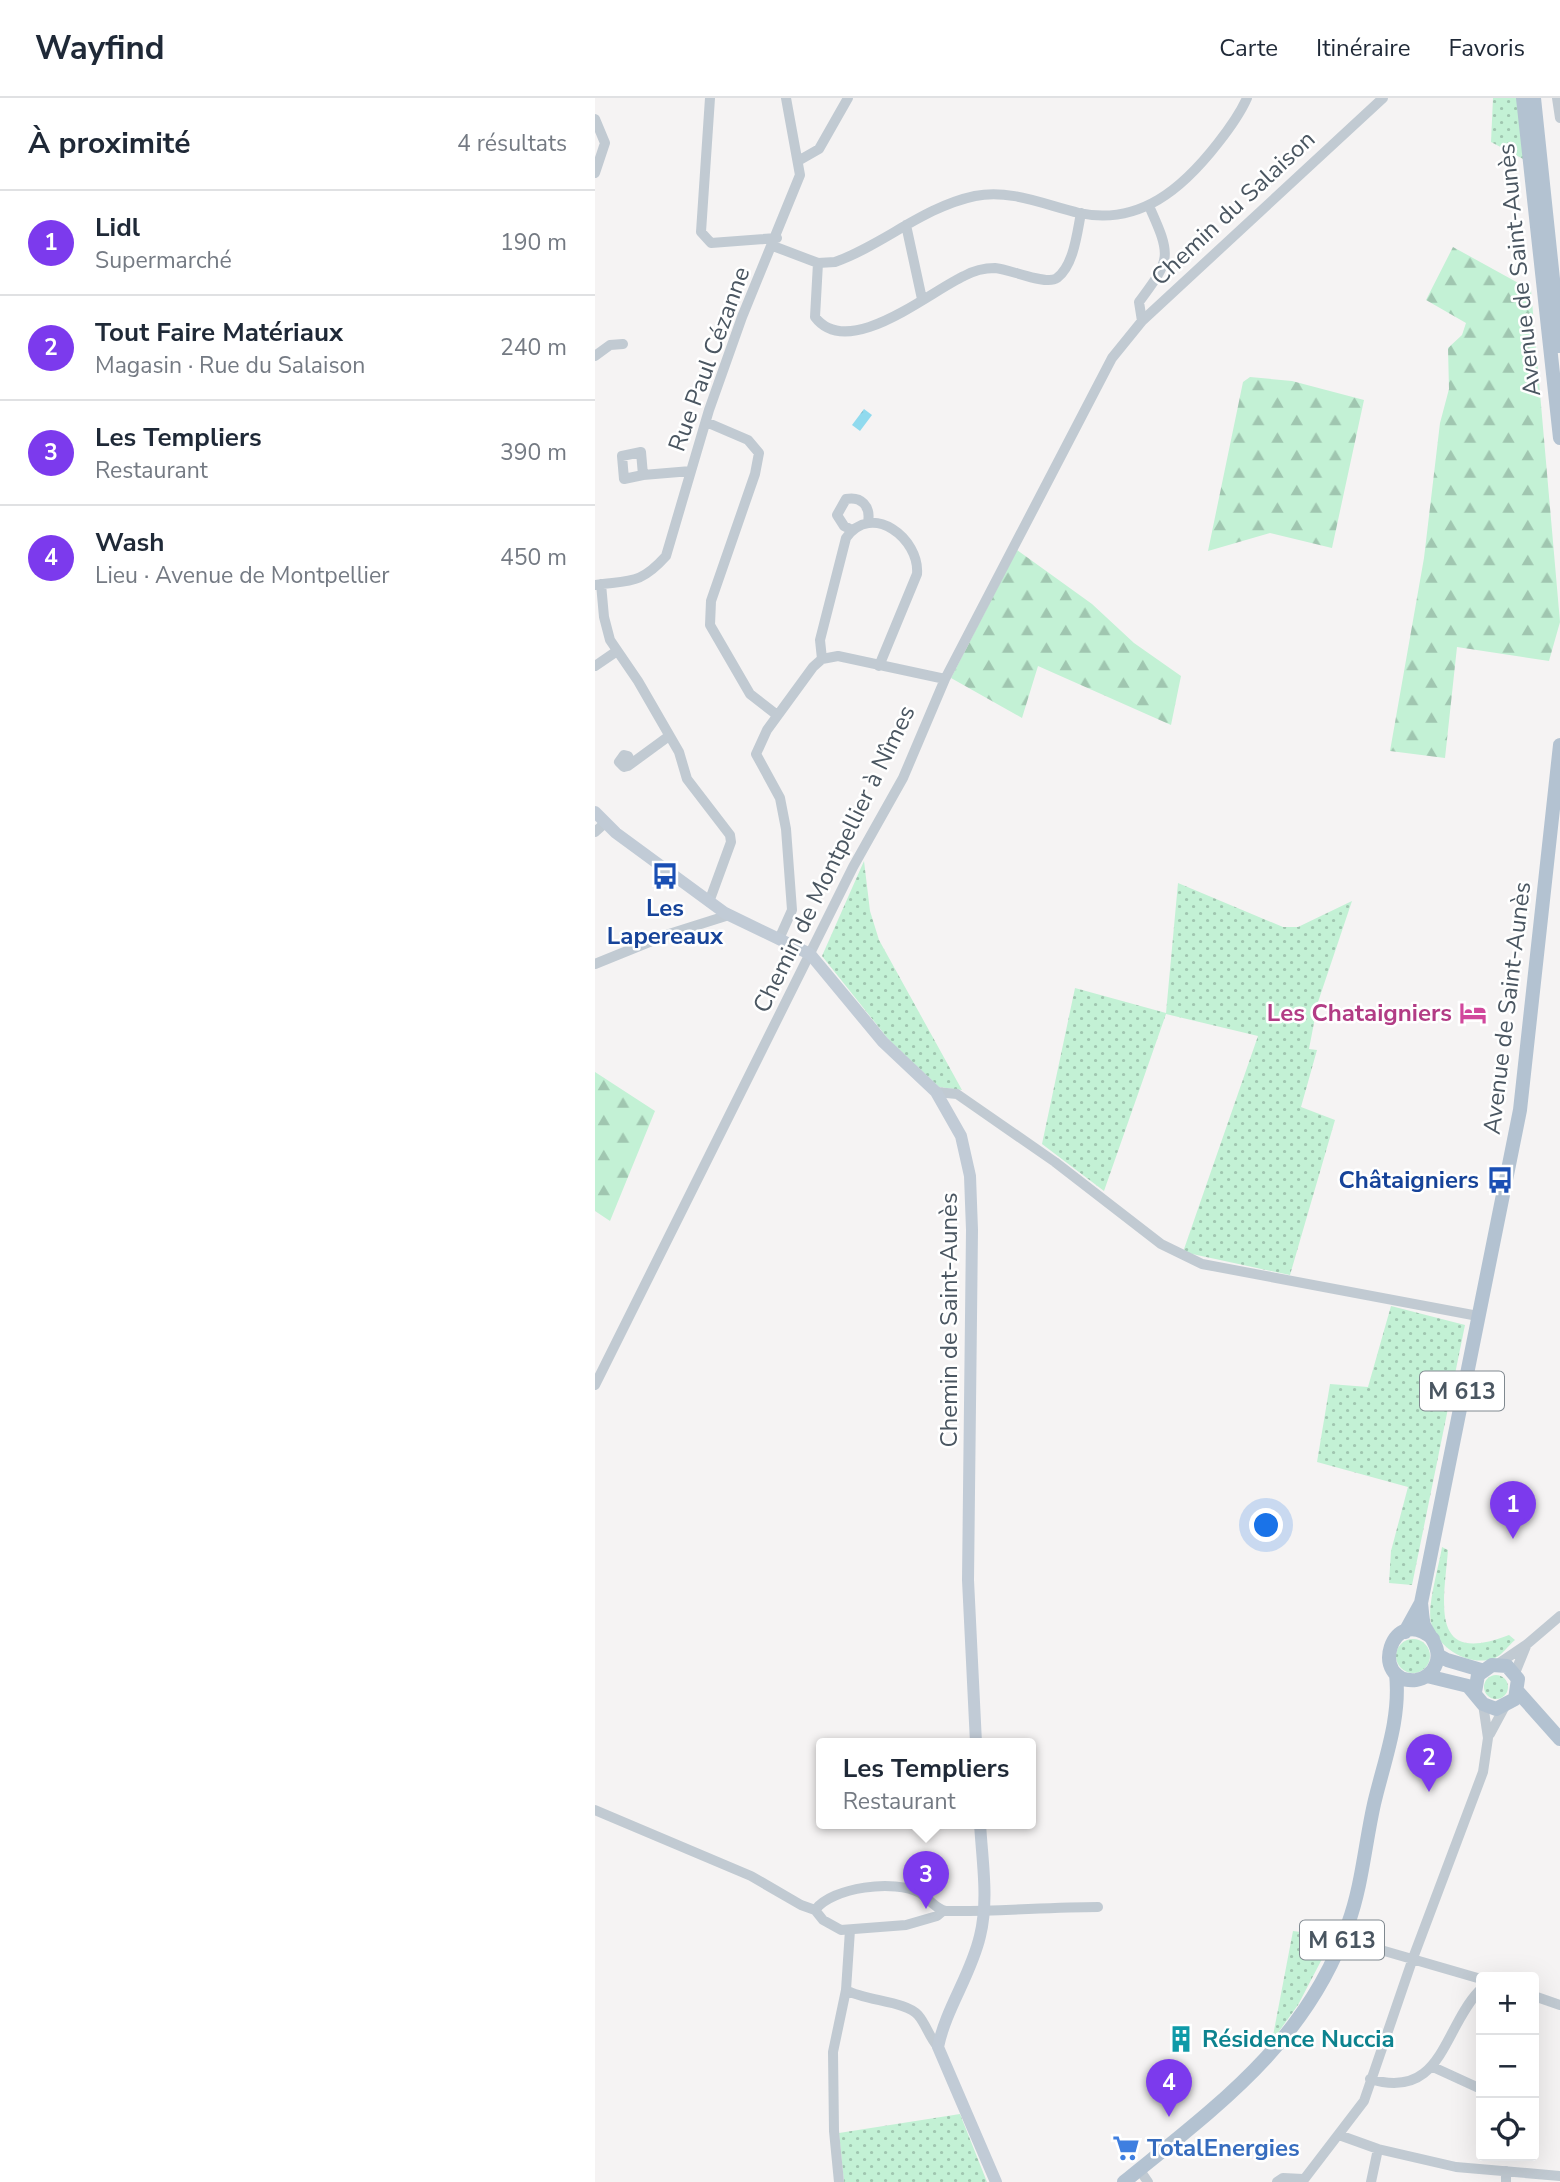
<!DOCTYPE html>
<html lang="fr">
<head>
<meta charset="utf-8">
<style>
  body { margin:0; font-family:"Nunito Sans",sans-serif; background:#f2f2f3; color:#1f2937 }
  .controls { position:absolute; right:21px; bottom:21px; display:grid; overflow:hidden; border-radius:7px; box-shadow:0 7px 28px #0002 }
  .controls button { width:63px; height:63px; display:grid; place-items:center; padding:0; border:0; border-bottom:2px solid #e0e1e3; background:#fff; color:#1f2937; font:35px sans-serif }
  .you { position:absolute; left:672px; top:1428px; width:24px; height:24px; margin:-18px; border:5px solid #fff; border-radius:50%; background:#1a73e8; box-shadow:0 0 0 10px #1a73e833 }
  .badge { display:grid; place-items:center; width:46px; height:46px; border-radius:50%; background:#7c3aed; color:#fff; font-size:23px; font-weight:700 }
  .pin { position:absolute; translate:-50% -58px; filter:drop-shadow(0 2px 4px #0008) }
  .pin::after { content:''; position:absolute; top:37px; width:24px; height:21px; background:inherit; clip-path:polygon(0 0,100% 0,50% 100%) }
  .popup { position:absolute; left:221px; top:1640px; width:220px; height:91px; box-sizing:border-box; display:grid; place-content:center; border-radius:7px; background:#fff; filter:drop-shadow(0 2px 5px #0005); font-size:23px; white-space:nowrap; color:#747a83 }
  .popup b { font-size:26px; color:#1f2937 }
  .popup::after { content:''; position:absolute; left:50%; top:100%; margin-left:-14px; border:14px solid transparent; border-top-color:#fff }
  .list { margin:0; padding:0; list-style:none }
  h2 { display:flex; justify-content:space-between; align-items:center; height:91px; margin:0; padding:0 28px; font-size:30px }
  h2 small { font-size:23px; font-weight:400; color:#747a83 }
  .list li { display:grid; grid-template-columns:46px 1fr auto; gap:21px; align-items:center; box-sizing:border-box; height:105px; padding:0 28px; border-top:2px solid #e0e1e3 }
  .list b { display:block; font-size:26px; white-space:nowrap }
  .list p { margin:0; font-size:23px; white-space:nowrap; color:#747a83 }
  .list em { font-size:23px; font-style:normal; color:#747a83 }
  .icon { flex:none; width:38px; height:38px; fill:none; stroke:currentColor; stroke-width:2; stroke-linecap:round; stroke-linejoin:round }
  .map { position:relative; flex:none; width:965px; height:2084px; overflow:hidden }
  header { display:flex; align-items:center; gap:42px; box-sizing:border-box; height:98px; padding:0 35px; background:#fff; border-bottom:2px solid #e0e1e3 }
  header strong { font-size:33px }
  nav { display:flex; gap:38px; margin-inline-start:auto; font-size:24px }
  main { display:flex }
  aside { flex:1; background:#fff }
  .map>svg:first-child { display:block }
</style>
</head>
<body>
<header>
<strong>Wayfind</strong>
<nav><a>Carte</a><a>Itinéraire</a><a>Favoris</a></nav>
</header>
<main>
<aside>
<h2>À proximité<small>4 résultats</small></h2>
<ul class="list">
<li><span class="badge">1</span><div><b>Lidl</b><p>Supermarché</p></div><em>190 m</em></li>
<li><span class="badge">2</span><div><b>Tout Faire Matériaux</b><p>Magasin · Rue du Salaison</p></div><em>240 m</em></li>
<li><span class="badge">3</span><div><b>Les Templiers</b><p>Restaurant</p></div><em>390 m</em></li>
<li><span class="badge">4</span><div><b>Wash</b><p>Lieu · Avenue de Montpellier</p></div><em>450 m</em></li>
</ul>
</aside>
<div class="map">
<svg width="965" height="2084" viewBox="0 0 965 2084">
  <defs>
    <pattern id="grass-dots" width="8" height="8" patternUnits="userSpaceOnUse" patternTransform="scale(1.75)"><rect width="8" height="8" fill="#c3f1d5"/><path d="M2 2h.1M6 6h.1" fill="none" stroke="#a0c6b0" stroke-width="1.8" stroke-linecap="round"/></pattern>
    <pattern id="forest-firs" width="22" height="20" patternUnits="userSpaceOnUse" patternTransform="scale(1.75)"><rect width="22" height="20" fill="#c3f1d5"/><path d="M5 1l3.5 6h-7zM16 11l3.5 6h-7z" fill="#a0c6b0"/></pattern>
    <pattern id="water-ripples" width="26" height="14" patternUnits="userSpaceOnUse" patternTransform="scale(1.75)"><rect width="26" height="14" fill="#90daee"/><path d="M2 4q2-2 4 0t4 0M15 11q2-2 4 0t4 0" fill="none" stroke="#78b4c4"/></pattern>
  </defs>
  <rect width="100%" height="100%" fill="#f5f3f3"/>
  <path fill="url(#grass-dots)" d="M898,0h27l5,62 -34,-18z
    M269,763l6,50 9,29 83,150 -23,-3 -50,-47 -67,-84z
    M583,785l105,44h15l54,-26 -34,101 -9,47 8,1 -16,57 34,13 -45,155 -107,-23 75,-216 -92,-22 -62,177 -62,-47 33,-156 91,25z
    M796,1208l74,19 -53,260 -23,-2 2,-32 17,-64 -91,-25 13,-78 38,3z
    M847,1449l6,3c-4,52 -20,117 61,85l6,5c-6,5 -13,15 -20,18 -25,10 -59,-10 -64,-36 -4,-16 8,-56 11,-75z
    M801 1558a17 17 0 1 1 34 0a17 17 0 1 1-34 0Z
    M889 1589a12 12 0 1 1 24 0a12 12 0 1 1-24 0Z
    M698,1833l41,5 -36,69 -26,36z
    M365,2016l27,68h-143l-5,-49z"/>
  <path fill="url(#forest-firs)" d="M858,149l78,43 29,332 -11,39 -92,-14 -12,111 -55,-7 34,-193 16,-135 9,-34 -1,-41 14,-13 4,-12 -40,-23z
    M655,279l42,4 72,19 -32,148 -62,-15 -62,18 35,-169z
    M422,452l75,54 42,39 47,33 -10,49 -133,-59 -16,52 -71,-40z
    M0,974l60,39 -45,110 -15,-10z"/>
  <path fill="url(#water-ripples)" d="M269,311l8,6 -12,16 -8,-6z"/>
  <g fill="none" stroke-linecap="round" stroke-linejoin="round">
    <path stroke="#c1cad2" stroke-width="10" d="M115,0l-9,134 10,11 66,-5
      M962,0l3,20
      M0,21l10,24 -10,30
      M203,63l21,-12 29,-51
      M311,127l16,74
      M178,148l45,17 17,-1c48,-17 88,-55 140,-66 36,-7 70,9 104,17 61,13 104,-25 139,-70 11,-14 22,-29 29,-45
      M223,165l-3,54c33,44 114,-25 149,-41 9,-5 20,-8 31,-8 15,1 51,18 62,10 17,-13 20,-45 24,-65
      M547,223l-3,-19c32,-43 33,-45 10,-96
      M0,258l15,-11 13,-1
      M111,324l42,18 11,13 -4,21 -44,127 -1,24 40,69 27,21
      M48,377l-19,4 -2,-23 19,-4 2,23 48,-4
      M257,432l-8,-4 -7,-11 9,-16c15,-3 25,7 22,23
      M6,486l3,33 6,23 28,41 41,71 8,27 43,56 1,7 -22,60
      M0,487c35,-5 45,0 71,-29l43,-146 33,-93 58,-142 -14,-77
      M227,561l-2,-19 26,-102c26,-37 74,1 71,36l-38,92
      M0,568l22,-15
      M36,665l-3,-7 -4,-1 -5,7 5,5 4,-1 41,-30
      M0,734l10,-9
      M184,841l13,-29 -6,-81 -6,-31 -24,-44 11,-24 46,-63 9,-8 16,-3 107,23
      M0,866l74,-30 60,-19
      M341,994l21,2 98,68 106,82 41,20 276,52
      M0,1287l258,-518 50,-89 42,-99 167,-321 30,-37 241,-223
      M903,1566l28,-19 34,-29
      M920,1575l11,-27
      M895,1636l14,-26
      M0,1712l156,66 50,29 14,5 8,10 18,10 65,-5 31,-9 6,-5
      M220,1812c17,-23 80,-31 105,-17 8,5 17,17 26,18 50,1 101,-4 152,-4
      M255,1832l-4,60c19,11 60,11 72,25 8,9 11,22 20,32
      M748,1841l138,40
      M939,1898l26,9
      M838,1969l48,22
      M775,1981c72,22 73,-50 109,-88
      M744,2037l39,14 78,18 104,9
      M544,2071l9,13
      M244,2084l-5,-51 -1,-79 13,-62
      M682,2084l6,-4 20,1
      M707,2084l62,-81 49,-143 70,-186 5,-34 -5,-34
      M776,2084l7,-33
      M911,2084v-11"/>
    <path stroke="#c1cbd6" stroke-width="12" d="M0,714l21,21 109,80 85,41 73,88 53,50 25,44 9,40 2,54 -4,350 8,163
      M385,1725c2,37 9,77 0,113 -9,39 -34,72 -42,111l58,135"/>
    <path stroke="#b3c2d1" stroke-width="14" d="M928,0l37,340
      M939,0l26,248
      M826,1505c1,7 1,15 3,22 6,13 18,23 12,39 -3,9 -12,15 -20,16 -48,4 -25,-78 17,-41
      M810,1534l16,-29 99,-493 40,-365
      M843,1557l9,5 34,10
      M832,1578l41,10 15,18 13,5 19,-10 3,-20 -11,-13 -15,-1 -14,10 -3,17
      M924,1595l41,46
      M529,2084c93,-76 183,-140 224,-258 14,-38 17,-80 26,-120 10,-43 27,-85 22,-130"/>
  </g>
  <defs>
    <symbol id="bus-bare" viewBox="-9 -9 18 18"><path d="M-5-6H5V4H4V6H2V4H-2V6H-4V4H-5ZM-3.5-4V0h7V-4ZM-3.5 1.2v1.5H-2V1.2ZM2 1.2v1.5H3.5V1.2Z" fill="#1a4fb4" stroke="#fff" stroke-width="2.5" paint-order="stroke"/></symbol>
    <symbol id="hotel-bare" viewBox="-9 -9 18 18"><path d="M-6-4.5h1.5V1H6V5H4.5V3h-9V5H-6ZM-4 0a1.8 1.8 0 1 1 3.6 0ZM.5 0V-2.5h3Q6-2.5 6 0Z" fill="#d1479c" stroke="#fff" stroke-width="2.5" paint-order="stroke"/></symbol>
    <symbol id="building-bare" viewBox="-9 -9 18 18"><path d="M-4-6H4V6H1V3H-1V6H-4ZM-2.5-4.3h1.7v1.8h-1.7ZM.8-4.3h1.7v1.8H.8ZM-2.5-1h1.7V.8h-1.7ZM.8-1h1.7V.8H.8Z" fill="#0f9aa8" stroke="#fff" stroke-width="2.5" paint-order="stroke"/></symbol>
    <symbol id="supermarket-bare" viewBox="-9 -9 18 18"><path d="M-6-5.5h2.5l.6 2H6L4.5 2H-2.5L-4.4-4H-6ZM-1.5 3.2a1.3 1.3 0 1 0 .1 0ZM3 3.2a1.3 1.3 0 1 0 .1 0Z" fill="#3f7fe0" stroke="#fff" stroke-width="2.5" paint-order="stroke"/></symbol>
  </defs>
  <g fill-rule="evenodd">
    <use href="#bus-bare" x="51" y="759" width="38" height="38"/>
    <use href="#hotel-bare" x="859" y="896" width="38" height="38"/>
    <use href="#bus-bare" x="886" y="1063" width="38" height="38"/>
    <use href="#building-bare" x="567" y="1922" width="38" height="38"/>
    <use href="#supermarket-bare" x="512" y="2031" width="38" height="38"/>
  </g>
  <g text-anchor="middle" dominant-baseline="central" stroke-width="5" stroke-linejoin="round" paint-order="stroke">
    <g fill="#fff" stroke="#808990" stroke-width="2">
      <rect x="825" y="1273.5" width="84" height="39" rx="5"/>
      <rect x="705" y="1822.5" width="84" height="39" rx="5"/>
    </g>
    <g font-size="23" font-weight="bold" fill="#4a5661">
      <text x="867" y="1293">M 613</text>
      <text x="747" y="1842">M 613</text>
    </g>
    <g font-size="24" fill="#4a5661" stroke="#fff">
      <text transform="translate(638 110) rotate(-43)">Chemin du Salaison</text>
      <text transform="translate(924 172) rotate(-96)">Avenue de Saint-Aunès</text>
      <text transform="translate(114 261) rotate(-70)">Rue Paul Cézanne</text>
      <text transform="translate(239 761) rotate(-64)">Chemin de Montpellier à Nîmes</text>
      <text transform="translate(912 910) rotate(-83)">Avenue de Saint-Aunès</text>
      <text transform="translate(354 1222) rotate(-90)">Chemin de Saint-Aunès</text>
    </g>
    <g font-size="24" font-weight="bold" fill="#164399" stroke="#fff">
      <text x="70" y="810">Les<tspan x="70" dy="28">Lapereaux</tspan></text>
      <text x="884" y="1082" text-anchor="end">Châtaigniers</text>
    </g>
    <g font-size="24" font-weight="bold" fill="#b23c85" stroke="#fff" text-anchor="end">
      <text x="857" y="915">Les Chataigniers</text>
    </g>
    <g font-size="24" font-weight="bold" fill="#0d838f" stroke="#fff" text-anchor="start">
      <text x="607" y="1941">Résidence Nuccia</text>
    </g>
    <g font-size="24" font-weight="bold" fill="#366cbe" stroke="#fff" text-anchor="start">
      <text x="552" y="2050">TotalEnergies</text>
    </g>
  </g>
</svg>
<div class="controls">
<button>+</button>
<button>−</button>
<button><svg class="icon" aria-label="locate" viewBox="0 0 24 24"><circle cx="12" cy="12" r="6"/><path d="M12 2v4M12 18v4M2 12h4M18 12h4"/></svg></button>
</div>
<div class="you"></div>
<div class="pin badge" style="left:918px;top:1441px">1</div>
<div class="pin badge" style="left:834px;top:1694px">2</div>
<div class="pin badge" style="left:331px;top:1811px">3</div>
<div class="popup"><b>Les Templiers</b>Restaurant</div>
<div class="pin badge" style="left:574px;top:2019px">4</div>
</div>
</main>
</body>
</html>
